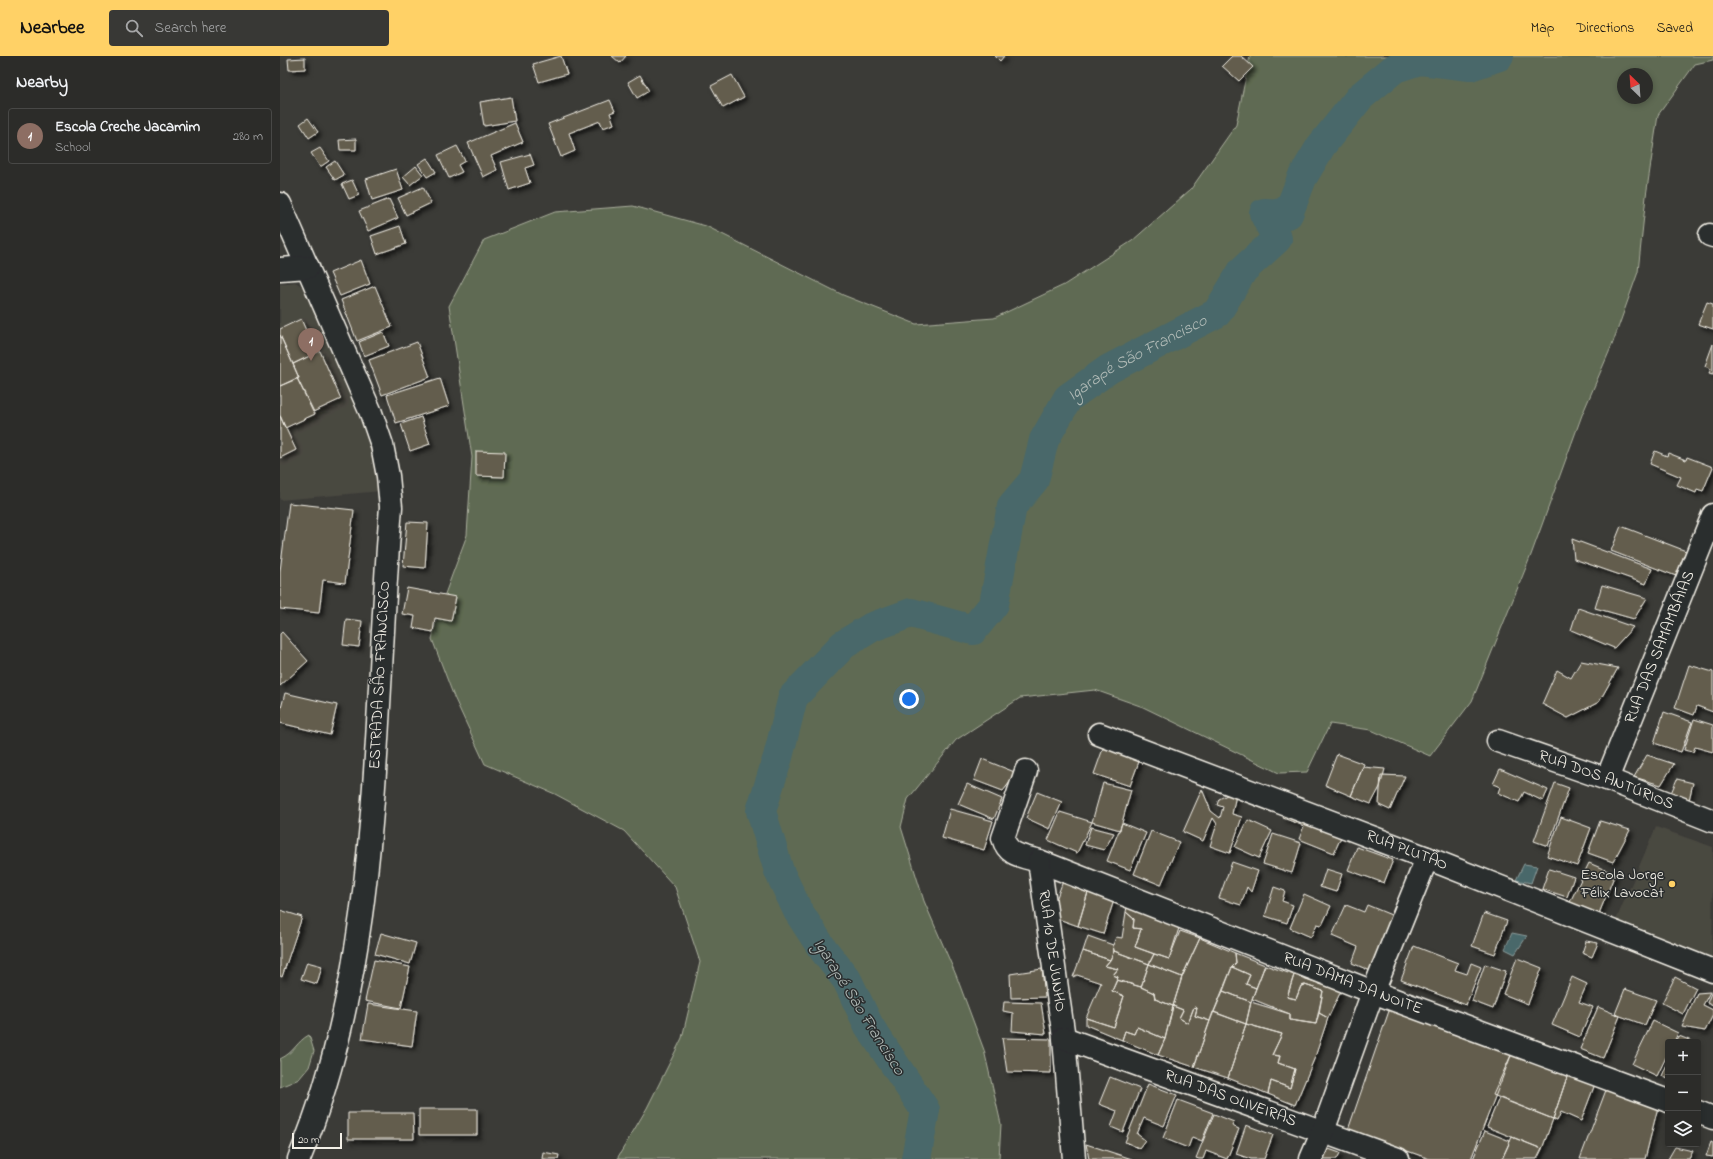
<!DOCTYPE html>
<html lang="en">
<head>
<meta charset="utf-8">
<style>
  body { margin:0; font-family:"Indie Flower",sans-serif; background:#383835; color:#f1f3f6 }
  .controls { position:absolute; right:12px; bottom:12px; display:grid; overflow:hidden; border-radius:4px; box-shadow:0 2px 6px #0003 }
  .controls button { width:36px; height:36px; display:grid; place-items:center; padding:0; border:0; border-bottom:1px solid #484846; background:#2c2c29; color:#f1f3f6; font:20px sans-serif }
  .compass { position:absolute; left:1337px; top:12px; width:36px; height:36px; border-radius:50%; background:#2c2c29; box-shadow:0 2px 6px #0003; rotate:335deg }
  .scale { position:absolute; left:12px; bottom:10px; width:50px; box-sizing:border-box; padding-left:4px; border:2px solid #f4f1e8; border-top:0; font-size:11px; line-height:14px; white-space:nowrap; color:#f4f1e8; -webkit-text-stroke:3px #2a2d2e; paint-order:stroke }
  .you { position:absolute; left:629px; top:643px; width:14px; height:14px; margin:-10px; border:3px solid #fff; border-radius:50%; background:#1a73e8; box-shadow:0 0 0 6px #1a73e833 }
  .badge { display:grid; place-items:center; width:26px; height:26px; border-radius:50%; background:#ffd166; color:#fff; font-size:13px; font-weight:700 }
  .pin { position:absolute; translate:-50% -33px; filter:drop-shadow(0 1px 2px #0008) }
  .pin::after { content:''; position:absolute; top:21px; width:14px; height:12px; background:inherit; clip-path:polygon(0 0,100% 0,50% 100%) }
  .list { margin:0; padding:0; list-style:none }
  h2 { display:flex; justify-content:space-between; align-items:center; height:52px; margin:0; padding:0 16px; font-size:17px }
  h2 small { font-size:13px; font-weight:400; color:#a6a7a8 }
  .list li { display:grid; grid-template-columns:26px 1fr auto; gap:12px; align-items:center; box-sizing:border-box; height:56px; margin:0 8px 8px; padding:0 8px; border:1px solid #484846; border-radius:4px }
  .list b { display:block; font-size:15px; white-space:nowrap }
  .list p { margin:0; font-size:13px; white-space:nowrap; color:#a6a7a8 }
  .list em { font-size:13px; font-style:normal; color:#a6a7a8 }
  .icon { flex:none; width:22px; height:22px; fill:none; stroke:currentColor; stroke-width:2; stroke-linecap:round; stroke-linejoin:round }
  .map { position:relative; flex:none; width:1433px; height:1103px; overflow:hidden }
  header { display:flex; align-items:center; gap:24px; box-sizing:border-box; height:56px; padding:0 20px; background:#ffd166; color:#111 }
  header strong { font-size:19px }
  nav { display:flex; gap:22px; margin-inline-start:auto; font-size:14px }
  .search { width:280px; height:36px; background:#383835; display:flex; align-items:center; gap:10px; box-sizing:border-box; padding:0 14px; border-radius:4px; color:#a6a7a8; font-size:15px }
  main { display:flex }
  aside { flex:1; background:#2c2c29 }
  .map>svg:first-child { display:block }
</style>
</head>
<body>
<header>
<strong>Nearbee</strong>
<div class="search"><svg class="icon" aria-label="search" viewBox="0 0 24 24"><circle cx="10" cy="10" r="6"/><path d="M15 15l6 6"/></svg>Search here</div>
<nav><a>Map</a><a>Directions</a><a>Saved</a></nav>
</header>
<main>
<aside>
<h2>Nearby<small></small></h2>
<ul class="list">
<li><span class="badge" style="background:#8d6e63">1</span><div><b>Escola Creche Jacamim</b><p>School</p></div><em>280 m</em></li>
</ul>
</aside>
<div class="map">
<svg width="1433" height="1103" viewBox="0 0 1433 1103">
  <defs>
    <filter id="shadow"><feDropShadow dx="3.5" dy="3.5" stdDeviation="2" flood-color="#0009"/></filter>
  </defs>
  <rect width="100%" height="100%" fill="#3b3b37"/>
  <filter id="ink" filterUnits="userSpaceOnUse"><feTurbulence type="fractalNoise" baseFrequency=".025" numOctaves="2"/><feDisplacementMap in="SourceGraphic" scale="8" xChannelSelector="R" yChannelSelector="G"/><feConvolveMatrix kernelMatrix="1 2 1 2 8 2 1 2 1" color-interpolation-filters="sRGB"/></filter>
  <g filter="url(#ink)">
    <path fill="#4a4841" d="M15,226l10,6 74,147 3,56 -102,9v-216z
      M1376,771l57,20 -1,115 -96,-42z"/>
    <path fill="#5f6b52" stroke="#aaae9d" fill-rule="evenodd" d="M970,0h463v4l-18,4 -37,51 -12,81 -8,76 -26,73 -30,70 -51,140 -59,146 -42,55 -59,-26 -41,-6 -23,48 -28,1 -136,-66 -48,-17 -75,8 -64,42 -48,59 -7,28 23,74 32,74 28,75 17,74 -2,35h-380l-1,-2 29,-49 35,-70 18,-76 -25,-75 -51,-56 -69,-37 -70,-30 -31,-67 -22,-58 7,-29 28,-75 5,-78 -23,-151 35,-66 71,-28 78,-6 73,20 137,69 73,29 78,-6 70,-33 68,-44 59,-52 45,-64zM1343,18h24v24h-24z
      M29,979l5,16 -5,16 -10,12 -19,8v-28c15,-7 16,-17 29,-24z"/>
    <path fill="#49676a" stroke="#8d9e9c" d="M1244,808l13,2 -6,17 -15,-3z
      M1232,877l15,3 -12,18 -10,-5z"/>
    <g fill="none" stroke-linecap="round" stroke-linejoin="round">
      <path stroke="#49676a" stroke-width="30" id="s1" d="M636,1103l9,-49 -56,-84 -22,-46 -25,-32 -24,-37 -19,-40 -18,-60 17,-54 15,-60 50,-52 29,-18 39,-14 62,17 21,-26 18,-98 22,-26 10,-40 24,-42 41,-29 108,-56 26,-43 34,-31 -13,-26 24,1 14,-36 19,-32 39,-49 35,-29 25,-8 50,6 29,-10"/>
    </g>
    <path fill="#645d4d" stroke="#f4f1e8" filter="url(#shadow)" d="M281,0l6,18 -28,8 -6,-18z
      M332,0h14l-6,7z
      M715,0h9l-4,5z
      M952,0h9l12,11 -14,14 -17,-15z
      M25,2v11l-16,1 -1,-11z
      M360,19l9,16 -12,7 -9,-16z
      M452,19l12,22 -21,11 -12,-22z
      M231,41l4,24 -31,5 -4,-24z
      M330,44l5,11 -5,2 4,11 -11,4 -3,-7 -31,12 6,18 -14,6 -13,-33z
      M28,62l10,14 -9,6 -9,-14z
      M235,67l8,19 -32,14 6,14 -14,7 -15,-34z
      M76,83v11h-16l-1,-10z
      M177,90l8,15 -7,4 4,7 -13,6 -11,-23z
      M40,92l9,13 -9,6 -9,-14z
      M250,98l4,11 -9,3 5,15 -21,7 -8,-28z
      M147,102l9,14 -9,5 -9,-13z
      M55,105l9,14 -9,5 -9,-13z
      M136,110l7,9 -13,10 -7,-8z
      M116,113l7,21 -31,10 -6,-21z
      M72,124l7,15 -10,4 -7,-15z
      M143,131l8,16 -25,12 -8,-17z
      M109,143l9,19 -30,13 -9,-20z
      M120,170l6,18 -29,10 -6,-18z
      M81,204l9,24 -30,12 -10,-23z
      M95,230l17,41 -35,14 -16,-41z
      M1427,246l6,2v25l-15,-5z
      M21,263l15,34 -23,11 -13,-29v-6z
      M103,276l6,14 -25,10 -5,-14z
      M0,279l19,43 -19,8z
      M137,286l13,35 -48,18 -13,-35z
      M1433,288v30l-4,-1 2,-4 -6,-3z
      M40,295l21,48 -28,13 -16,-34h2l-6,-14z
      M17,322l18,36 -30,14 -5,-13v-29z
      M160,322l9,28 -53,17 -9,-28z
      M0,360l16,34 -16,8z
      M141,361l9,27 -20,7 -9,-27z
      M196,395l29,1 -1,25 -28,-1z
      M1375,395l12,5 1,-3 18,7 1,-3 26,10 -10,24 -6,-2 -1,4 -19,-8 4,-8 -31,-13z
      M9,447l65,7 -9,73 -22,-3 -4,33 -39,-4v-38z
      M127,466l21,1 -3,45 -22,-2z
      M1341,470l65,25 -10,25 -65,-25z
      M1292,483l80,30 -6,15 -72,-25z
      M1322,529l45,13 -13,21 -39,-11z
      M127,532l49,9 -5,24 -16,-3 -2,14 -20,-4 2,-12 -13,-2z
      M1298,552l55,19 -19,21 -43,-18z
      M66,563l16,2 -3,26 -16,-2z
      M2,576l26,29 -28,25v-52z
      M1301,605l37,7 -19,34 -31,16 -26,-14 15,-34 14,8z
      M1409,609l24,7v40l-16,-6 -3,9 -19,-7z
      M5,637l52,12 -7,30 -50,-12v-11z
      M1384,656l28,10 -11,30 -27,-9z
      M1414,663l19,6v27l-18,-5 -2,5 -9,-2z
      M825,687l36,13 -11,30 -36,-12z
      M1057,698l27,10 -13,32 -26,-11z
      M1367,699l27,9 -13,21 -27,-8z
      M702,703l35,14 -14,18 -29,-11z
      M1083,711l22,2 -5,18 -9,17 -20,-8z
      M1220,713l48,21 -5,11 -19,-9 -5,10 -21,-9 2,-6 -7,-3z
      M1101,719l24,1 -15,34 -11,-5z
      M1397,723l16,4 -4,17 -18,-7z
      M823,727l28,7 -11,40 -28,-8z
      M1275,727l14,5 -21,58 -14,-5z
      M687,728l35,15 -8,20 -36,-15z
      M922,733l9,22 9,7 3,-11 -6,-2 2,-6 18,-9 -5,24 10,3 -12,36 -20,-7 7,-22 -4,-6 -10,23 -20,-9z
      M757,736l25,10 -12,27 -24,-11z
      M670,753l43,12 -9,29 -42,-12z
      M1007,753l57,21 -10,23 -35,-14 5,-13 -21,-8z
      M780,756l32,10 -15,31 -29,-13z
      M1281,761l30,11 -14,38 -30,-10z
      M968,764l24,11 -13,27 -24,-11z
      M1320,765l30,9 -17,32 -25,-9z
      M842,767l24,10 -16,37 -23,-9z
      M811,771l23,6 -10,17 -19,-5z
      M871,775l28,11 -18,43 -27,-11z
      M993,778l28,9 -9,30 -29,-9z
      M1077,791l36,13 -9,23 -36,-13z
      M952,806l26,9 -7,21 -4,-5 -6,18 -22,-7z
      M1309,807l26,11 -17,42 -29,-12z
      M1046,813l16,5 -6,18 -16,-5z
      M1269,813l25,8 -7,20 -25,-8z
      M783,825l26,8 -11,37 -28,-10z
      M994,831l11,4 -3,10 11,4 -6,18 -22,-7z
      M809,833l26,8 -12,37 -25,-8z
      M1024,838l27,12 -9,19 -5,-1 -6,13 -21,-9z
      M1066,849l18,7 3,-7 29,12 -23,55 -21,-9 6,-16 -26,-11z
      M847,851l53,18 -11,34 -34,-12 6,-18 -8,-1 1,-9 -8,-7z
      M0,854l22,7 -20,60 -2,-1z
      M846,856l8,7 -1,9 8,1 -6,18 19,7 -5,10 -35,-13 -1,-6 3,-8 6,1z
      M1204,857l23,8 -12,33 -23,-8z
      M900,875l20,7 -18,39 -33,-13 5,-10 15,5z
      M101,877l35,10 -6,21 -35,-10z
      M808,880l25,9 1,6 -4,9 -27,-9z
      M920,882l35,15 1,10 -4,4 -22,54 -15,-5 2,-8 -3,-1 -6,16 -9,-5 4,-8 -10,-4 9,-29z
      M1306,885l12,2 -6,14 -10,-4z
      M1134,890l44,17 -3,7 12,4 4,-11 10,4 -15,38 -65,-25z
      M803,895l27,9 -5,6 13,3 -5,6 5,2 -6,14 12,5 -10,31 -28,-9 15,-35 -24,-8 -4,2z
      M834,895l35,13 -8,23 -24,-7 1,-3 -5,-2 5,-6 -13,-3 5,-6z
      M955,897l30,12 -9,23 -10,-4 4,-9 -18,-8 4,-4z
      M1237,902l25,10 -14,36 -25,-10z
      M94,904l36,7 -9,41 -36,-7z
      M27,906l15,4 -5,18 -16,-5z
      M869,908l33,13 -9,29 -18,-7 -1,-6 -13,-6z
      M1205,908l21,7 -13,38 -21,-8z
      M985,909l29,10 -7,22 9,2 5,-13 4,-1 18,6 -7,33 -26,-4v-6l-38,-15z
      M952,911l18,8 -4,9 10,4 -5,14 -28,-11z
      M762,913l3,28 -34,1 -1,-24z
      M1014,919l47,16 -13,27 -9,-5 4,-22 -18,-6 -4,1 -5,13 -9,-2z
      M1292,921l15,7 -8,18 14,5 -13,30 -28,-12z
      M1395,921l21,11 -13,26 -21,-11z
      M837,924l24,7 13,6 1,6 18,7 -8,33 -28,-12 -3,7 -9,-3 -3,9 -36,-15v-7l28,9 10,-31 -12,-5z
      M1345,933l31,11 -11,25 -30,-11z
      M943,935l28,11 -5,22 -32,-12z
      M1432,935h1v15l-6,-3z
      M1430,936l-7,13 10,5v5l-8,16 -23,-4 15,-34z
      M724,946l37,1 5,31 -34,-3 1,-18 -10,-2z
      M971,946l39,12v6l26,4 3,-11 9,5 -13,39 -20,48 -27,-11 3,-13 19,7 5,-19 -17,-6 2,-7 -8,-1 10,-21 -36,-10z
      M88,948l49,7 -5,35 -50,-7z
      M893,950l10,4 -4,8 9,5 6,-16 3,1 -2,8 15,5 -16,46 -36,-12 7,-16z
      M1318,951l22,9 -17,42 -23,-9z
      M1110,952l122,45 -41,106h-41l-82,-29z
      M933,956l33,12 -18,54 -34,-11z
      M1373,965l25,12 -4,9h-6v11l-11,23 -25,-12z
      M966,968l36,10 -10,21 8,1 -2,7 17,6 -5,19 -19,-7 -3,13 -40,-16z
      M857,971l28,12 -7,16 -36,-15 3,-9 9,3z
      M1399,980l15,6h-18z
      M722,982l49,1v34l-44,-1z
      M1232,997l56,21 -15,45 -60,-24z
      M1388,1006v17l-6,-3z
      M1288,1018l27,10 -14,37 -20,-9 -4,9 -4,-2z
      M830,1021l30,12 -17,43 -12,-5 6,-16 -18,-7z
      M868,1028l29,11 -13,31 -20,-8 -7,16 8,6 -6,8 -14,-6z
      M1326,1034l52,17 -13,52h-65z
      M1219,1042l54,21 -11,30 -55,-22z
      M898,1044l35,13 -11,28 -10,-4 -4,11 -25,-10z
      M139,1053h58v26h-58z
      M68,1057h65l1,26h-66z
      M934,1058l20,8 -2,4 7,3 -12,30 -21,-8 -3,8h-4l-3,-1z
      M966,1069l27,10 -9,24h-13l-15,-5z
      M1205,1075l25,10 -8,18h-29z
      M1232,1081l30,12 -5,10h-35z
      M1431,1086l2,1v14l-7,-1z
      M806,1088l46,15h-43z
      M1043,1091l17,6 -3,6h-19z
      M1395,1091l18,4 -4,8h-21z
      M263,1096l16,3 -1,4h-16z"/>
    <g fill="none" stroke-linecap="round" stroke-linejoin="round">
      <defs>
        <g id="minor">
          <path d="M0,148l91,209 11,32 6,31 3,31c-18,216 -8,449 -92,652"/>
          <path d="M1430,179l3,1"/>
          <path d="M0,213l28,-2"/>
          <path id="s2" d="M819,678l328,124 286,113"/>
          <path id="s3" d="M1218,685l109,38 106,42"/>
          <path id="s4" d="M746,715l-23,67c5,18 19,18 36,23l334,131 295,109"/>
          <path id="s5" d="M1327,723l106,-264"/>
          <path id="s6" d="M759,805l25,177 10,121"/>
          <path id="s7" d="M784,982l334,121"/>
          <path d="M1418,1056l15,6"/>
          <path d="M1031,1103l12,-28 50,-139 54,-134"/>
        </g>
      </defs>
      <use href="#minor" stroke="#f4f1e8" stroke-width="25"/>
      <use href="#minor" stroke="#2a2d2e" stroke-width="22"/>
    </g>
  </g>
  <circle fill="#ffd166" stroke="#2a2d2e" stroke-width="1.5" cx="1392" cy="828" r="4"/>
  <g text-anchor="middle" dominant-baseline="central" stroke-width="3" stroke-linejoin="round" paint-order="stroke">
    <g font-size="16" fill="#f4f1e8" stroke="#2a2d2e">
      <text stroke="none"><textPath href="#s5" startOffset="142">RUA DAS SAMAMBÁIAS</textPath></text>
      <text transform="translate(100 619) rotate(-87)">ESTRADA SÃO FRANCISCO</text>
      <text stroke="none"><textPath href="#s3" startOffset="115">RUA DOS ANTÚRIOS</textPath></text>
      <text stroke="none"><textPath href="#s2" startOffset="329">RUA PLUTÃO</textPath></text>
      <text stroke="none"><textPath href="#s6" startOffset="91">RUA 10 DE JUNHO</textPath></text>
      <text stroke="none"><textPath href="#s4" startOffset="453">RUA DAMA DA NOITE</textPath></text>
      <text stroke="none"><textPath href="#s7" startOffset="177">RUA DAS OLIVEIRAS</textPath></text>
    </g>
    <g font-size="16" fill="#f4f1e8" stroke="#2a2d2e" text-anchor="end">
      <text x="1384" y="819">Escola Jorge<tspan x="1384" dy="18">Félix Lavocat</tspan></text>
    </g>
    <g font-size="17" font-style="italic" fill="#b0bab6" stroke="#2a2d2e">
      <text stroke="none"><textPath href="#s1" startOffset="1061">Igarapé São Francisco</textPath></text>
      <text transform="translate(579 951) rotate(58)">Igarapé São Francisco</text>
    </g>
  </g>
</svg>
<div class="controls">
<button>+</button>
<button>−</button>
<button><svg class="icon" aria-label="layers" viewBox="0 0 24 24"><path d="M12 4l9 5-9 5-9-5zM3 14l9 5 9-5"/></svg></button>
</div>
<svg class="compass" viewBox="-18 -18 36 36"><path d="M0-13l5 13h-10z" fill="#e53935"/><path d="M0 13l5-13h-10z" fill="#a6a7a8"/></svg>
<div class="scale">20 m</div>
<div class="you"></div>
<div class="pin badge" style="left:31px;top:305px;background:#8d6e63">1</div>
</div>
</main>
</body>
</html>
